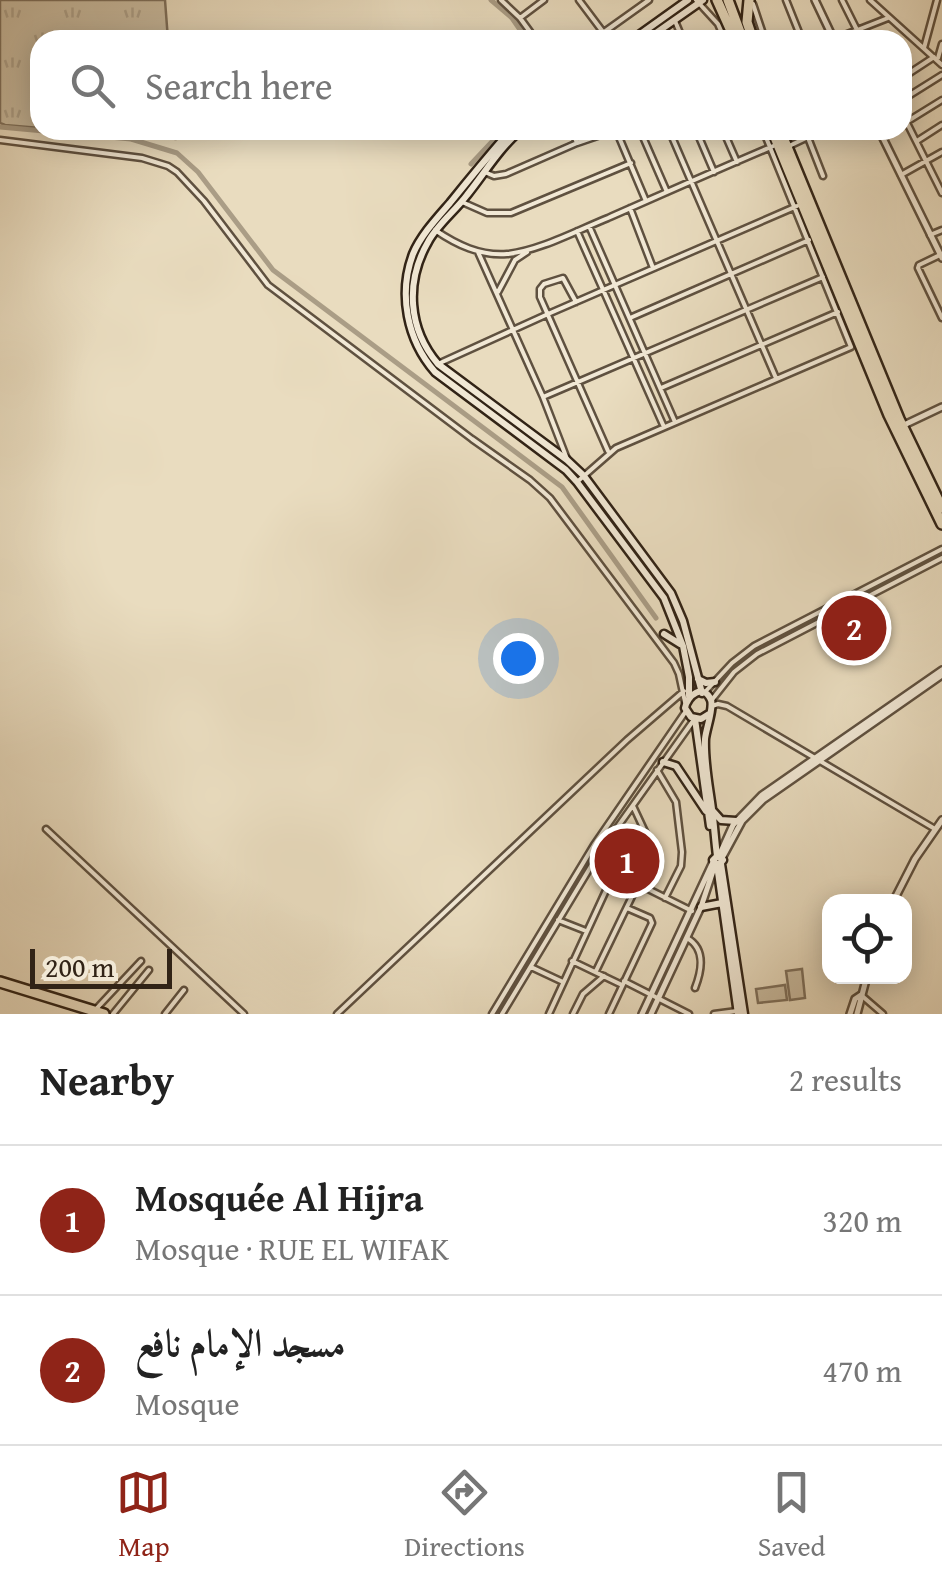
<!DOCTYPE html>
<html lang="en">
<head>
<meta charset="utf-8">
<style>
  body { margin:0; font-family:"Gentium Book Plus",Amiri,serif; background:#f6f6f6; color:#222 }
  .controls { position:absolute; right:30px; bottom:30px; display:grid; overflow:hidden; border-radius:20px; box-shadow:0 5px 25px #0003 }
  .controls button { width:90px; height:90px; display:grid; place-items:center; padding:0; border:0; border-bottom:2px solid #e0e0e0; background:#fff; color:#222; font:50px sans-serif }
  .scale { position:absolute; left:30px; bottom:25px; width:142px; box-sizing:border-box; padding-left:10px; border:5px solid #312316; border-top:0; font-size:28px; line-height:35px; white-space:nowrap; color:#312316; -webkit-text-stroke:8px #f1e8d5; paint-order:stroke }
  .you { position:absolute; left:518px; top:658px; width:35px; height:35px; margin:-25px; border:8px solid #fff; border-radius:50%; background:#1a73e8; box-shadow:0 0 0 15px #1a73e833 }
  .badge { display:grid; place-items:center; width:65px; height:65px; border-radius:50%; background:#8f2418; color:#fff; font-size:32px; font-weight:700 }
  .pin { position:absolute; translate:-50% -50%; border:5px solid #fff; box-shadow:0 2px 10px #0006 }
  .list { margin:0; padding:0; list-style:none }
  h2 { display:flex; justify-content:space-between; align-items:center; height:130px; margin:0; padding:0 40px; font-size:42px }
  h2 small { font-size:32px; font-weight:400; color:#767676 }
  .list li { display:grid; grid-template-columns:65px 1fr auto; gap:30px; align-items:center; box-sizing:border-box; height:150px; padding:0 40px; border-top:2px solid #e0e0e0 }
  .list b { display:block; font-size:38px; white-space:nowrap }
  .list p { margin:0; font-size:32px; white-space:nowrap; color:#767676 }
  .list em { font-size:32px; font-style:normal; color:#767676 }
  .icon { flex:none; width:55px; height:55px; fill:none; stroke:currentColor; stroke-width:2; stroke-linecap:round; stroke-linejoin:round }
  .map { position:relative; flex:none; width:942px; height:1014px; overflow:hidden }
  .search { position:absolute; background:#fff; box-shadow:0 5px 25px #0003; left:30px; right:30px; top:30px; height:110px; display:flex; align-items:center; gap:25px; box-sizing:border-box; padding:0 35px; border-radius:30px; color:#767676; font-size:38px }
  .sheet { height:430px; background:#fff }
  nav { display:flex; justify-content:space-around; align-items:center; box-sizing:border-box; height:140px; border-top:2px solid #e0e0e0; background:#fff; font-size:28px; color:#767676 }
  nav a { display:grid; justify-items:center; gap:5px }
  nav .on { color:#8f2418 }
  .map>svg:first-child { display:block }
</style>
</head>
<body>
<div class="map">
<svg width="942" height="1014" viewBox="0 0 942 1014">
  <defs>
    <pattern id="grass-tufts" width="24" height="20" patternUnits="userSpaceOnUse" patternTransform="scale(2.5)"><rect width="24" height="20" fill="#cabda2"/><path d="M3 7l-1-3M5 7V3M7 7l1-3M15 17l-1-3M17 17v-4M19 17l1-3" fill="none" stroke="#aea28b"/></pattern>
  </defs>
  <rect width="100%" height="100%" fill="#e9dcbf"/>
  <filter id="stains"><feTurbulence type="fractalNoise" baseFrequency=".002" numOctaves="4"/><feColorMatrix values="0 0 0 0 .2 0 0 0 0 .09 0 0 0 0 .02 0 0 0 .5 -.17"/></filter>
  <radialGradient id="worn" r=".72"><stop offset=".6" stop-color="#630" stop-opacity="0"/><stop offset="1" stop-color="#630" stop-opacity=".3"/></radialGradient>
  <path fill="url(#grass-tufts)" stroke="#7e705c" stroke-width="2.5" d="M0,0h165l3,40h-128v88l-35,-3 -5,-2z
    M65,130h109l1,9z"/>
  <path fill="#cabda2" stroke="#7e705c" stroke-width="2.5" d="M802,969l3,29 -15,2 -4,-29z
    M785,985l2,15 -29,3 -2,-14z"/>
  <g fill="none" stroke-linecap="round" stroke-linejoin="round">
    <path stroke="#aa9d86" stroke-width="5" d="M491,0l21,18 15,22
      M0,127l131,12 46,14 21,19 75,98 289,217 94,131
      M471,164l32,-34"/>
    <defs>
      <path id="minor" d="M501,0l19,18 16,22
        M579,0l30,40
        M696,0l22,24 7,16
        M786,0l16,40
        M842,0l15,30
        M870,0l72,65
        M753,4l12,36
        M520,18l24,-18
        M675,21l8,19
        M593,40l56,-40
        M832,40l56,-22
        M924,48l13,-48
        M938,58l4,-14
        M902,78l32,-21
        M902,100l40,-25
        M902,113l40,80
        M908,121l34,-21
        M572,130l5,13
        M616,130l30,71
        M640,130l27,62
        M669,130l107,248
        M696,130l18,42
        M723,130l14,32
        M805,130l18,46
        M0,140l142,18 26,8 9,6 27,29 64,84 204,154 58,41 20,18 124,165 5,11 6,28
        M917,141l25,-16
        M787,147l21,-10
        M487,173l7,3 12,-2 71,-31 38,-13
        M901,175l41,-23
        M462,202l25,11h24l120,-50
        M630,208l23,60
        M589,226l86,196
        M435,230c22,15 45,26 72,24 32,-3 71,-24 101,-36 57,-25 113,-50 170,-74
        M577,231l87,196
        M930,235l12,-5
        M478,252l65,145 24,62
        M942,254l-23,11 -1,3 24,50
        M498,292l17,-32 12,-8
        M576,302l-13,-24 -19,6 -4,5v8l68,154
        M630,318l179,-78
        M440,363l108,-49 249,-108
        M661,388l177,-76
        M543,397l280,-120
        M577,482l39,-34 235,-101 -88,-217
        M704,693l28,-30 22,-17 188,-97
        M711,701l23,-29 23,-18 185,-96
        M712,706l6,-2 9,2 208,123
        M657,770l19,32 6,50 -1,14 -16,32
        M46,829l198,185
        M594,862l98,49
        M558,920l28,11
        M687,938c19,11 15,32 8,50
        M572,961l50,24
        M531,967l32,15
        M596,971l56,-116 -5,-19 -14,-30
        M624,981l65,33
        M861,995l22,19
        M97,1008l44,-47
        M113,1014l36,-44
        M165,1014l19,-24
        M337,1014l290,-274 57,-49
        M492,1014l102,-169 92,-134
        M502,1014l97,-161 94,-132
        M549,1014l65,-141
        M573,1014l10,-20 21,-18
        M609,1014l43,-91 -2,-5 -23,-10
        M714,1014l23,-3"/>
      <path id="tertiary" d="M815,0l19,40
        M879,130l63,128
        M904,425l38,-18
        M719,856l14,-31 29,-30 180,-125
        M722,858l20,-37 21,-21 179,-125
        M893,902l22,-43 27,-39
        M642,1014l71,-152
        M651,1014l50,-107 14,-42
        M850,1014l5,-15 6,-4
        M857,1014l10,-38"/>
      <path id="secondary" d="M632,40l56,-40
        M646,40l57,-40
        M511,130c-21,24 -41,48 -61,73 -13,15 -29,32 -37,51 -15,40 -6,86 22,118l131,98 11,12 87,116 19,48 6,31v19
        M521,130c-21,17 -37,44 -54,65 -12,16 -30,30 -39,47 -23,40 -20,87 10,122l129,96 17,16 87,117 12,28 19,72
        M664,634l16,10
        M698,679l8,4 9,-1
        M709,714l-8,5 -10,-2 -6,-9c2,-13 19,-25 26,-8 3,8 -5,29 -6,39 -1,23 4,47 7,70 2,15 3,31 5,47
        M695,719l15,107
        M663,762l13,4 30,45
        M712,810l9,10 15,1
        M717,856l6,4 -5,6 -5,-6z
        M721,864l23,150
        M717,865l21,149
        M701,907l21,-4"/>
      <path id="trunk" d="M717,0l18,40
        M728,0l15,40
        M749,0l-2,22 6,18
        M772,130l117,285 53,109
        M780,130l119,289 43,89
        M0,982l104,32"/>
    </defs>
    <use href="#minor" stroke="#5f5140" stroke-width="9"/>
    <use href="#tertiary" stroke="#5f5140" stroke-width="10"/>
    <use href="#secondary" stroke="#312316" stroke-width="11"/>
    <use href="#trunk" stroke="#312316" stroke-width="14"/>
    <use href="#minor" stroke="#f1e8d5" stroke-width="4"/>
    <use href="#tertiary" stroke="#f1e8d5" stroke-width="5"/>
    <use href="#secondary" stroke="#f1e8d5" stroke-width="6"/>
    <use href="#trunk" stroke="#e9dcbf" stroke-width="9"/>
  </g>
  <rect width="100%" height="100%" filter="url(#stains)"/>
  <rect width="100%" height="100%" fill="url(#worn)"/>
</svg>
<div class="controls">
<button><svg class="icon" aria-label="locate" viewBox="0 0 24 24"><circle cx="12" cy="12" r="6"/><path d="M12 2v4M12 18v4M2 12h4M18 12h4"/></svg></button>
</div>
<div class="scale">200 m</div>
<div class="you"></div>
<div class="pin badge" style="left:627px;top:861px">1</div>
<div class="pin badge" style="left:854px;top:628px">2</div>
<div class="search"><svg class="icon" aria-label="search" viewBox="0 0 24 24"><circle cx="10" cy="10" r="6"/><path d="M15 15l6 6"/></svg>Search here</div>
</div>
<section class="sheet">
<h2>Nearby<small>2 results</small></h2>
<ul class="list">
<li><span class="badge">1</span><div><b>Mosquée Al Hijra</b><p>Mosque · RUE EL WIFAK</p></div><em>320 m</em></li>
<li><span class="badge">2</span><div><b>مسجد الإمام نافع</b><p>Mosque</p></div><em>470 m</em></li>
</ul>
</section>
<nav>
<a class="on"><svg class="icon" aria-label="map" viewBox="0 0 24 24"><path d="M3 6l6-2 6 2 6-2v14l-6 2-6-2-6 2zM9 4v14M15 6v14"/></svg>Map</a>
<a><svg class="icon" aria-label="directions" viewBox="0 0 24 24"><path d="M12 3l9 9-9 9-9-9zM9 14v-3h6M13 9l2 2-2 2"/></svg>Directions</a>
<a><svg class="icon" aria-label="saved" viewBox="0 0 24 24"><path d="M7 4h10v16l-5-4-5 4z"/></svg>Saved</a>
</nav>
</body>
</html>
